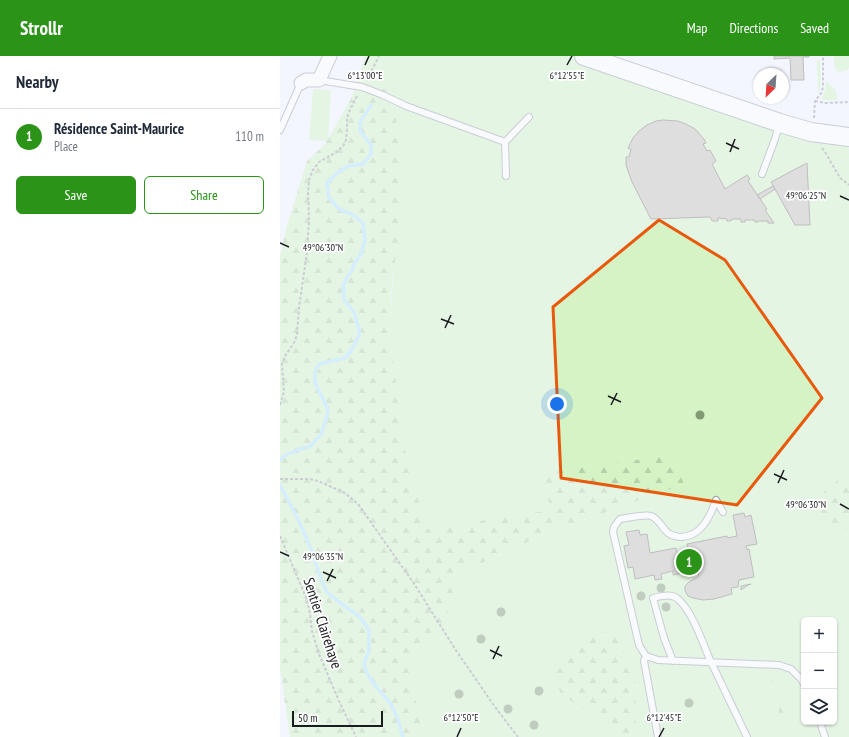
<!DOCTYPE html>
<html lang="en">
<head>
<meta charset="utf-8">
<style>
  body { margin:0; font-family:"PT Sans Narrow",sans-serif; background:#f2f2f3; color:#1f2937 }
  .controls { position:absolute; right:12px; bottom:12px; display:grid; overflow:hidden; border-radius:6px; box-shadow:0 1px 3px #0004 }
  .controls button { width:36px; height:36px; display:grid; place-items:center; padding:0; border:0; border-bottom:1px solid #e0e1e3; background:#fff; color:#1f2937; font:20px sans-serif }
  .compass { position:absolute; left:473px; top:12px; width:36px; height:36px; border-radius:50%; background:#fff; box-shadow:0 1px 3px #0004; rotate:205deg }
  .scale { position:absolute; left:12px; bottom:10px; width:91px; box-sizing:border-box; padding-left:4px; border:2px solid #1a1b1f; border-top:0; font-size:11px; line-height:14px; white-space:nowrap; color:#1a1b1f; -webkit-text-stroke:3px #fff; paint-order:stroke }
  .you { position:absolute; left:277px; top:348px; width:14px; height:14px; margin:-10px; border:3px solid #fff; border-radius:50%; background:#1a73e8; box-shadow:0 0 0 6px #1a73e833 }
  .badge { display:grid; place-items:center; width:26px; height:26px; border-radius:50%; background:#2b9318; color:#fff; font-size:13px; font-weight:700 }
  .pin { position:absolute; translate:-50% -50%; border:2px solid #fff; box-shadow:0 1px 4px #0006 }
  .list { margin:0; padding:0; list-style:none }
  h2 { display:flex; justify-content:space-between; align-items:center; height:52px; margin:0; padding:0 16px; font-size:17px }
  h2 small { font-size:13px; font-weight:400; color:#747a83 }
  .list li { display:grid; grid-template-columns:26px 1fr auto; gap:12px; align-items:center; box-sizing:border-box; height:56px; padding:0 16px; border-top:1px solid #e0e1e3 }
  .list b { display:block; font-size:15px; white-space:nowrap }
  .list p { margin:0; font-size:13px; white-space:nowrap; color:#747a83 }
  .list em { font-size:13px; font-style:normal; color:#747a83 }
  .actions { display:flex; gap:8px; padding:12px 16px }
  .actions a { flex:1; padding:9px 0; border:1px solid #2b9318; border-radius:6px; text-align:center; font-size:14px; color:#2b9318 }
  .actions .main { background:#2b9318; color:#fff }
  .icon { flex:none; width:22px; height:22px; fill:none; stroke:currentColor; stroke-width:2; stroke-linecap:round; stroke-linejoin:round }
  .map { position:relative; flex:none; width:569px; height:681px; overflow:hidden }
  header { display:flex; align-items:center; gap:24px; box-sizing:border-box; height:56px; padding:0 20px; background:#2b9318; color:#fff }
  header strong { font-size:19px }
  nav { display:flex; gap:22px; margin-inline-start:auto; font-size:14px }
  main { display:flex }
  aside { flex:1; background:#fff }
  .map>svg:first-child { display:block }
</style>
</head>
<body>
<header>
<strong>Strollr</strong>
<nav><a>Map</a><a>Directions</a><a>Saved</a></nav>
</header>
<main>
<aside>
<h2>Nearby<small></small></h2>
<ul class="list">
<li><span class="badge">1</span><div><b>Résidence Saint-Maurice</b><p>Place</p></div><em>110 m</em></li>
</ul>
<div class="actions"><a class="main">Save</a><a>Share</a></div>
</aside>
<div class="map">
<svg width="569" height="681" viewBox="0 0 569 681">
  <defs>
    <pattern id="forest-firs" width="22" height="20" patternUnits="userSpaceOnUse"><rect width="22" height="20" fill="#d5f3c5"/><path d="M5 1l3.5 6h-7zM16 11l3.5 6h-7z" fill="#b6d0a9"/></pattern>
  </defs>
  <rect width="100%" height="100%" fill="#f3f6fe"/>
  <path fill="#d5f3c5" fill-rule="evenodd" d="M85,0h219l227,76 38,16v589h-422l-14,-45v-32l34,-44 11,-42 87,-40 138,-50 -138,-11 6,37 -125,19 -25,-95 -3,-36 -9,-66 13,-169 -6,-35 1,-35 -19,-5 -26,9zM524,564h30v102h-30z
    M554,0h15v12c-4,4 -12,7 -14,-1 -1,-3 -1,-8 -1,-11z
    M537,4h3l1,25 -2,8 -1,-1z
    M546,25h1c6,10 10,4 10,19h-16l4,-10z
    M33,33l18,1 -3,51 -19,-1z"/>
  <path fill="url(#forest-firs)" d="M98,32l19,4 -1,36 6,35 2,34 -12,86 -3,49 9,66 3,36 25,95 124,-19 -5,-37 126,-18 13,29 -139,50 -87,40 -11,42 -34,44v32l14,45h-137l-10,-68v-413l7,-31 20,-64 18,-17 27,-47z
    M567,416l2,3v54l-23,-2 -9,-29z
    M335,576l20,47 1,58h-4l-17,-6 -54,-37 -10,-27 48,-34z
    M489,619l25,62h-8z"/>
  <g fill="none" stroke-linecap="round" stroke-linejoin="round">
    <path stroke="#b2e5ff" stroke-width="3.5" d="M0,404l6,-5 14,-6 11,-3 10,-12 5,-14 2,-11 -13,-26v-11l4,-8 26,-6 6,-7 8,-16v-6l-5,-17 -10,-12v-11l-1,-2 4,-10 5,-6 2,-7 7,-10 4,-15 -2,-16 -10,-8 -14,-6 -10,-11 -2,-15 9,-9 12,-8 15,-2 8,-10v-9l-11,-14v-9l11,-17
      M0,429l18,34 13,30 11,33 5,10 8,7 25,18 9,13v21l-5,13 3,9 7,11 17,20 6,13 6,20"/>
  </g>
  <path fill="#c7c0b8" stroke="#807a73" d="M494,0h35v1h-6l1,23h-13l-1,-22 -16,1z
    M383,64l15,1 8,3 9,5 9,10 2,4 -3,1 4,7 3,-1 6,11 -4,3 13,25 22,-14 3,4 -2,2 19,28 -2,1 9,13h-6v-2h-10v1h-3v-2h-10v2h-4v-3h-9l-1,2h-4v-2l-9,-1v3h-6l-2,-4 -59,2 -19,-37 -6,-17v-8h3l2,-8 -3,-1 5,-10 6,-7 8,-6 9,-4z
    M527,107l3,62h-15l-24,-43z
    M493,130l2,3 -15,10 -3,-4z
    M464,457l1,4 6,-2 6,29 -11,2 1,4 2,-1 5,28 -15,3 -1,7 -7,1 1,6 -18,5 -11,1 -10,-2 -5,-2 -3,-5v-5l4,-4 10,-6 -2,-6 -5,2 -1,-4 -10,2 1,3 -9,2v-4l-12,3 1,5 -7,1 -1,-5 -19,4 -2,-12 -5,1 -4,-22 5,-1 -3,-13 13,-2 1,5 7,-1 3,19 26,-5 2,8 11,-2 -2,-10 40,-8v2l10,-2 -4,-21z
    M471,528l-3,1 -7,5v-4z"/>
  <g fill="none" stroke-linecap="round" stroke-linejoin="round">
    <defs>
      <path id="lane" d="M39,24l43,7 21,8 23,11 99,36
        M0,74l21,-47
        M482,118l13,-35 4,-14
        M226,120l-1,-34 24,-25
        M443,456l-7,-12c-6,17 -15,37 -36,37 -5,-1 -8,-1 -12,-4 -6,-5 -9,-14 -17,-17 -5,-2 -25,2 -31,3l-6,8 -1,5 26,113 7,11 12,4 121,5 12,4 10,10 3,5
        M366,600l-2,5 14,76
        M393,605l-9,-23 -11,-40c9,-2 19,-5 26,2 14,13 24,44 32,62 12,25 24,50 36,75
        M540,666l5,15"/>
      <path id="street" d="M21,27l5,-3h13l11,-24"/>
      <path id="secondary" d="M304,0l196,67 31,9 38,5"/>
    </defs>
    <use href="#lane" stroke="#999ca5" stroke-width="8"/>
    <use href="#street" stroke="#999ca5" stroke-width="15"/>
    <use href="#secondary" stroke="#999ca5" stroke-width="20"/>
    <path stroke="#9a9ca2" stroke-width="2" stroke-dasharray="3 2" stroke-linecap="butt" d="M87,24l12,-24
      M535,45l10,2 24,-1
      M534,62l1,-17 7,-9 1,-6v-30
      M542,92l3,4 15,26 9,7
      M0,349l4,-13 -2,-28 3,-8 9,-13 3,-8 2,-27 8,-56 2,-32 -1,-27 1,-13 4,-10 6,-8 16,-9 8,-7 3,-6 1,-11v-11l3,-8 7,-14
      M0,423h29l9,2 27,12 13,11 57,81 40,64 40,58 23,30
      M0,480l22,52 5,12 3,14 2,17 7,23 20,47 17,36"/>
    <use href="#lane" stroke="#fff" stroke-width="6"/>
    <use href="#street" stroke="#fff" stroke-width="13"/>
    <use href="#secondary" stroke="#fff" stroke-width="18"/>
  </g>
  <g fill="#829a74">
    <circle cx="420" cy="359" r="4.5"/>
    <circle cx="381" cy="532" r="4.5"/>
    <circle cx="361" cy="540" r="4.5"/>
    <circle cx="386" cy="551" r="4.5"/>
    <circle cx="221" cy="556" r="4.5"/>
    <circle cx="201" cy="583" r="4.5"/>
    <circle cx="259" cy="635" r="4.5"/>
    <circle cx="179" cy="638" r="4.5"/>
    <circle cx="409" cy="647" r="4.5"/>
    <circle cx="228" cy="653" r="4.5"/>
    <circle cx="254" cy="669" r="4.5"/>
  </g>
  <path d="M0 0H569V681H0ZM379,164l66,40 97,138 -85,107 -176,-27 -8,-171z" fill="#f3f6fe" fill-opacity=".55" fill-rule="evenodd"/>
  <path fill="none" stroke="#e8590c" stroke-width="3" stroke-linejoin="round" d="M379,164l66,40 97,138 -85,107 -176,-27 -8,-171z"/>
  <path fill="none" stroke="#1a1b1f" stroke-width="1.5" d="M85,9l4,-9M287,9l5,-9M446,87l13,6M450,96l5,-13M560,140l9,4M0,187l9,4M161,263l13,5M165,272l6,-13M328,340l13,6M331,349l6,-12M494,418l13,6M498,427l6,-13M560,448l9,5M0,496l9,4M43,516l13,6M47,525l6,-12M210,594l12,6M213,603l6,-13M177,681l4,-9M379,681l5,-9"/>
  <g text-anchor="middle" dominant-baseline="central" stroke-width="3.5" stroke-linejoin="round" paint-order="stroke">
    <g font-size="15" fill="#1a1b1f" stroke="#fff">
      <text transform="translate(43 567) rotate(72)">Sentier Clairehaye</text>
    </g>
  </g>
  <g font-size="10" text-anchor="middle" fill="#1a1b1f" stroke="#fff" stroke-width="3.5" stroke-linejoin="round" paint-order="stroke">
    <text x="85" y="23">6°13'00"E</text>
    <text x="287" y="23">6°12'55"E</text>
    <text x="526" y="143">49°06'25"N</text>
    <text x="43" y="195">49°06'30"N</text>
    <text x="526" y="452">49°06'30"N</text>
    <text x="43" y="504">49°06'35"N</text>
    <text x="181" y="665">6°12'50"E</text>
    <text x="384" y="665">6°12'45"E</text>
  </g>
</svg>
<div class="controls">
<button>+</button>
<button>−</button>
<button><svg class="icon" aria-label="layers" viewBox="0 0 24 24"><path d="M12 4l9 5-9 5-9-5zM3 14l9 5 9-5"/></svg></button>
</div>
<svg class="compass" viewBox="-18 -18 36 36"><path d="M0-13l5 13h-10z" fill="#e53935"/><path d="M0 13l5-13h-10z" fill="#747a83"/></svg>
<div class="scale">50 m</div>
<div class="you"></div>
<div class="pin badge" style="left:409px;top:506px">1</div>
</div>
</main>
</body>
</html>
